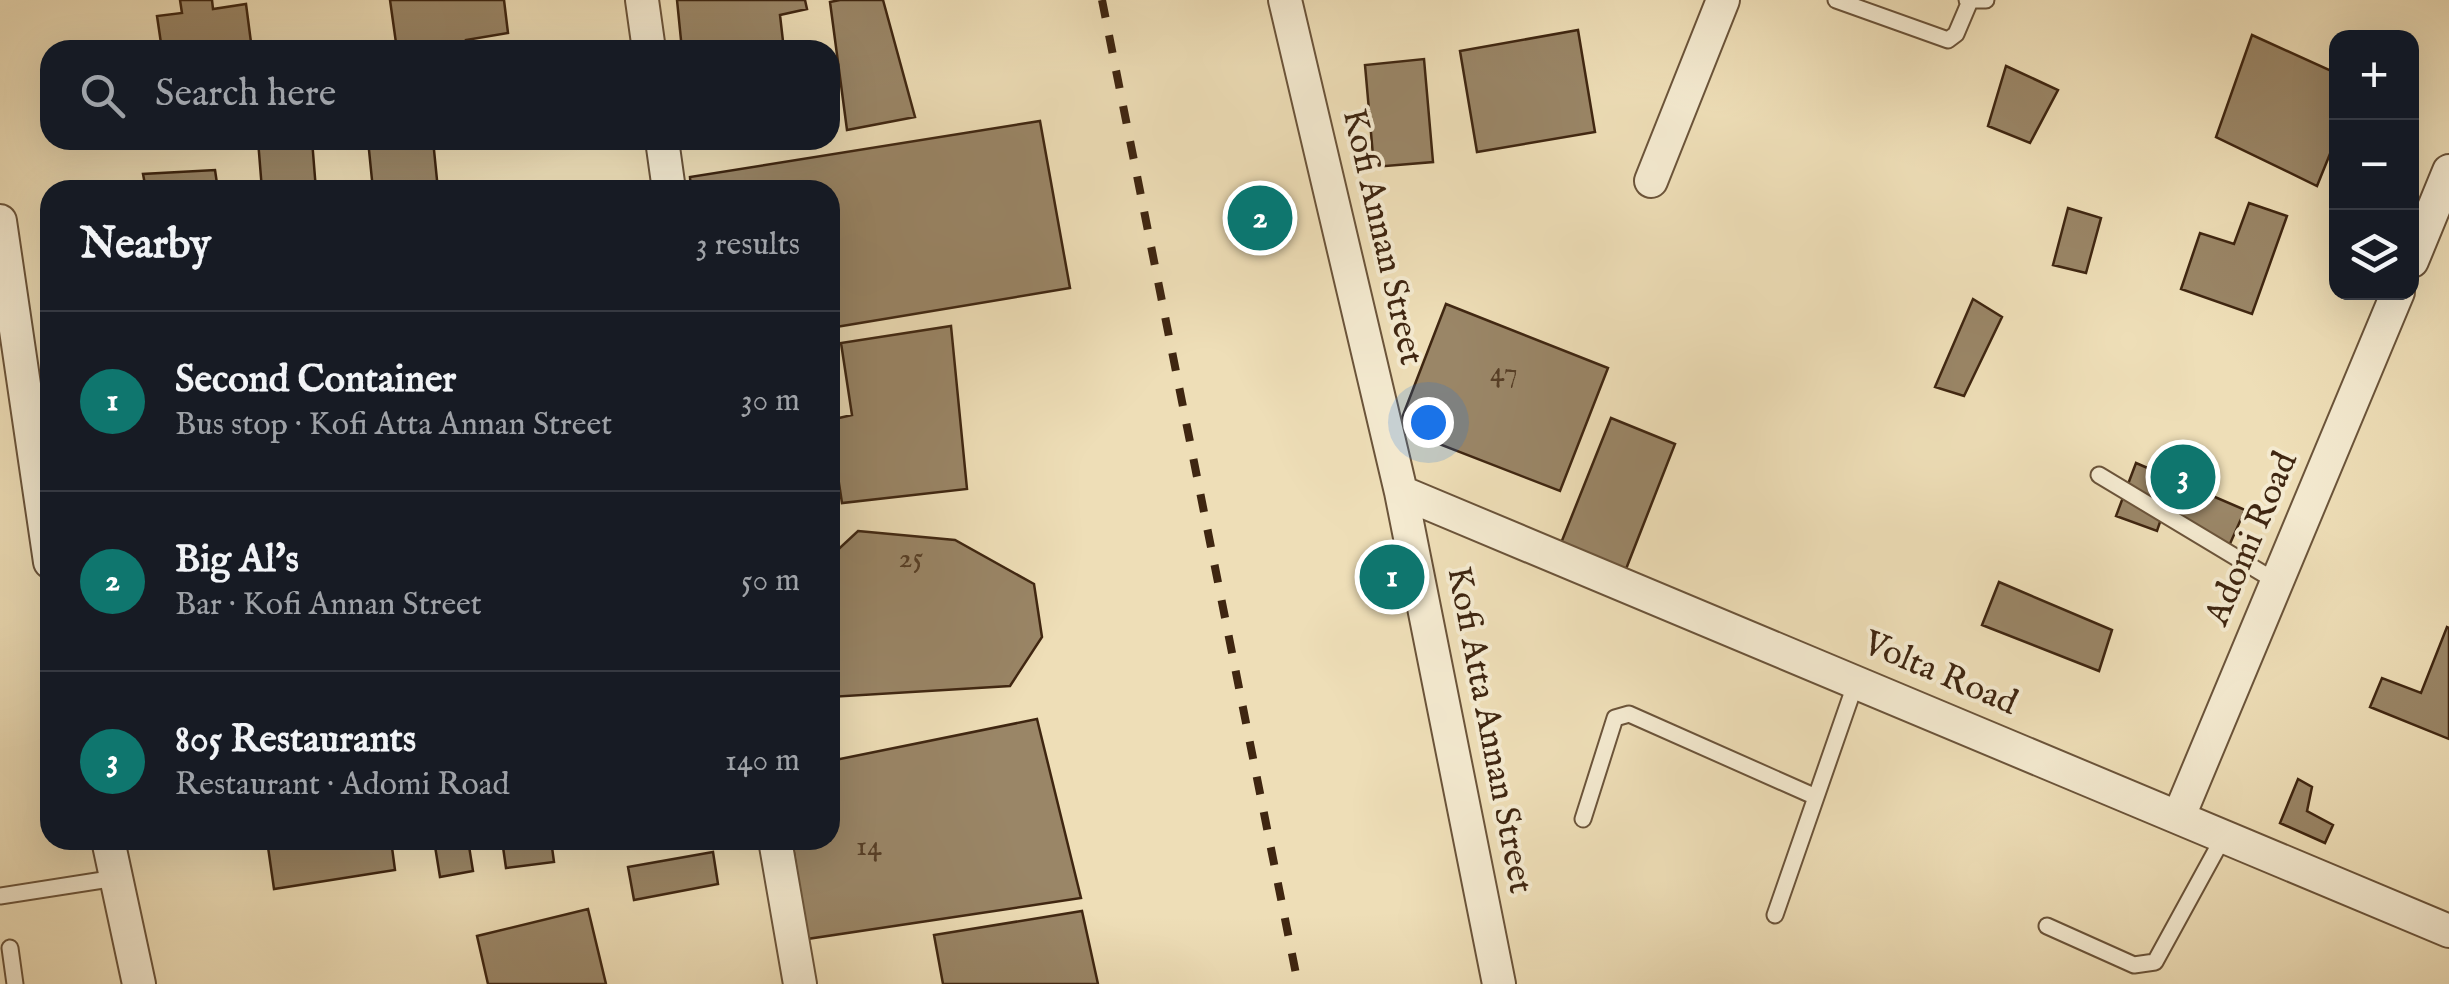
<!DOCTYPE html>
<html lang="en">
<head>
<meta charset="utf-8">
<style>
  body { margin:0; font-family:"IM FELL English",serif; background:#20242c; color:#f1f3f6 }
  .controls { position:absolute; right:30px; top:30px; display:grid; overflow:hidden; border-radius:20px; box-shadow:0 10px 40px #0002 }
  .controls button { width:90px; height:90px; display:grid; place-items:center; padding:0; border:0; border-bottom:2px solid #363941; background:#171b24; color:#f1f3f6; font:50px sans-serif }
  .you { position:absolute; left:1428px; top:422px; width:35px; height:35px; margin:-25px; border:8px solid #fff; border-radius:50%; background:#1a73e8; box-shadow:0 0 0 15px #1a73e833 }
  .badge { display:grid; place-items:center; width:65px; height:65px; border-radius:50%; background:#0f766e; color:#fff; font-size:32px; font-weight:700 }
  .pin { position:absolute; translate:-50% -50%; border:5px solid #fff; box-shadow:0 2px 10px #0006 }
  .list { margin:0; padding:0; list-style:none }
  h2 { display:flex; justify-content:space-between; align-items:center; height:130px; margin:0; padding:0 40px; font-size:42px }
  h2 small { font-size:32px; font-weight:400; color:#9ea1a6 }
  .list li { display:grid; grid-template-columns:65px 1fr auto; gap:30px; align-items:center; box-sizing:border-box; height:180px; padding:0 40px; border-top:2px solid #363941 }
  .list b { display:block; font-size:38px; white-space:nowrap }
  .list p { margin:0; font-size:32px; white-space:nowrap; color:#9ea1a6 }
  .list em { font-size:32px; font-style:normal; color:#9ea1a6 }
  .icon { flex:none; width:55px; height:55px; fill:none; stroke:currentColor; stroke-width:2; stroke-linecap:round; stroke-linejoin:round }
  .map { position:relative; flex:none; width:2449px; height:984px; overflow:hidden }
  .search { position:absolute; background:#171b24; box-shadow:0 10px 40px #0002; left:40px; top:40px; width:800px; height:110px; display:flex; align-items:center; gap:25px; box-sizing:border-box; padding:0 35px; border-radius:30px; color:#9ea1a6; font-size:38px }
  .panel { position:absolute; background:#171b24; box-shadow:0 10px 40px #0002; left:40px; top:180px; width:800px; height:670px; border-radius:30px }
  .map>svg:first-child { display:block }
</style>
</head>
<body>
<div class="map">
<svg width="2449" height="984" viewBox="0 0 2449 984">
  <rect width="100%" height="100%" fill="#eedeb7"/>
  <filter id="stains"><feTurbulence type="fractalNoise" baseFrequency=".002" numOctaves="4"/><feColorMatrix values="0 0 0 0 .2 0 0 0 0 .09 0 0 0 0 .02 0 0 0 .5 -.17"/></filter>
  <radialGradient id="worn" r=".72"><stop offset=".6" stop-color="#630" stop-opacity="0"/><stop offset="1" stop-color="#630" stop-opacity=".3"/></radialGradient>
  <path fill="#9a8667" stroke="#3f2611" stroke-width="2.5" d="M180,0h32l1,9 33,-5 6,46h-90l-5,-34 25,-3z
    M390,0h114l4,33 -42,7 1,10h-70z
    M677,0h128l2,9 -27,6 4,35h-102z
    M840,0h43l32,117 -68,13 -17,-128z
    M1578,30l17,102 -118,20 -17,-101z
    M2252,35l84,38v66l-19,47 -101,-49z
    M1424,59l9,103 -59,5 -9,-102z
    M2006,66l52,24 -28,53 -42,-17z
    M1040,121l30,167 -240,40v-138h-139l-1,-13z
    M258,140h54l4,50h-54z
    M368,140h65l5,50h-65z
    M215,170l3,20h-72l-3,-16z
    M2249,203l38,13 -35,98 -71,-25 19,-56 34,11z
    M2068,208l33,10 -15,55 -33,-8z
    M1973,299l29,18 -38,79 -29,-9z
    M1446,304l162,64 -48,123 -162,-63z
    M951,326l16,163 -125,14 -12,-78v-5l22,-5 -11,-72z
    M1611,418l64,26 -49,125 -65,-26z
    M2136,463l109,47 -20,45 -64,-36 -4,12 -41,-15z
    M858,531l97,9 79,44 8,53 -32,49 -180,11v-140z
    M1999,582l113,48 -13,41 -117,-46z
    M2447,627l2,1v111l-79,-32 12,-29 39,15z
    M1037,719l44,179 -274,41 -15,-99h38v-79z
    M2298,779l14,8 -5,24 26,14 -8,18 -45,-20z
    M267,840h124l4,30 -121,19z
    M434,840h34l5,31 -33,6z
    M502,840h49l3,22 -48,6z
    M713,852l5,32 -84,16 -6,-33z
    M588,909l18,75h-118l-11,-48z
    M1082,911l16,73h-155l-9,-49z"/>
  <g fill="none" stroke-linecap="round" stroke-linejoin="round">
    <defs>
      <path id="lane" d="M1836,0l112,40 8,-6 14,-33
        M1967,0h19
        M2099,475l178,107
        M1583,819l32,-101 14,-4 187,83
        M0,896l116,-18
        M1775,915l81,-233
        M2047,926l87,39 21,-3 69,-126
        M10,948l5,36"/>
      <path id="street" d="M642,0l7,50
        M1285,0l116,492 98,492
        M662,140l7,50
        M1651,181l72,-181
        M0,221l50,341
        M2412,261l37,-90
        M1401,492l1048,439
        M2179,816l219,-524
        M108,840l31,144
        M775,840l25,144"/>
    </defs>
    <use href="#lane" stroke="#6b543a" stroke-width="19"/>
    <use href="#street" stroke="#6b543a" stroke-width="36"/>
    <use href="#lane" stroke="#f4ead0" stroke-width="15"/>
    <use href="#street" stroke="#f4ead0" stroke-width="32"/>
    <path stroke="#3f2611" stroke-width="8" stroke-dasharray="18 18" stroke-linecap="butt" d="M1102,0l196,984"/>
  </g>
  <g text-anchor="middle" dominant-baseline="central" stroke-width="8" stroke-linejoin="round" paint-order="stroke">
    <g font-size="30" fill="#563e26">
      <text x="1504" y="373">47</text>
      <text x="911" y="559">25</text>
      <text x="869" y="847">14</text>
    </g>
    <g font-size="35" fill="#3f2611" stroke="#f4ead0">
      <text transform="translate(1382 237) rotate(77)">Kofi Annan Street</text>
      <text transform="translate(2252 539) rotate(-67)">Adomi Road</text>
      <text transform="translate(1940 674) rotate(23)">Volta Road</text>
      <text transform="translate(1489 730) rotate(79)">Kofi Atta Annan Street</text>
    </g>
  </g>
  <rect width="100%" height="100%" filter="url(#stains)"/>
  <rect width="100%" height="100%" fill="url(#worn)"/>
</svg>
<div class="controls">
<button>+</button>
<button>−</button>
<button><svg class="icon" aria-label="layers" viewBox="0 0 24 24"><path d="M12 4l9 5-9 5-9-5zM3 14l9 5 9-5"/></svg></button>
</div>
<div class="you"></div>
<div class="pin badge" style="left:1392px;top:577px">1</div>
<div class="pin badge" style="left:1260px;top:218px">2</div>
<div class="pin badge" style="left:2183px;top:477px">3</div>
<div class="search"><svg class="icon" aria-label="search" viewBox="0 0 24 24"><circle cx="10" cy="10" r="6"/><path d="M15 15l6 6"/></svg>Search here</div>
<section class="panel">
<h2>Nearby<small>3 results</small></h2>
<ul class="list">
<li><span class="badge">1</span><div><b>Second Container</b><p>Bus stop · Kofi Atta Annan Street</p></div><em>30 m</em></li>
<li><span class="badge">2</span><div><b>Big Al's</b><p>Bar · Kofi Annan Street</p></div><em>50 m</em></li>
<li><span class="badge">3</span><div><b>805 Restaurants</b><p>Restaurant · Adomi Road</p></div><em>140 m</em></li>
</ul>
</section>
</div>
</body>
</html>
